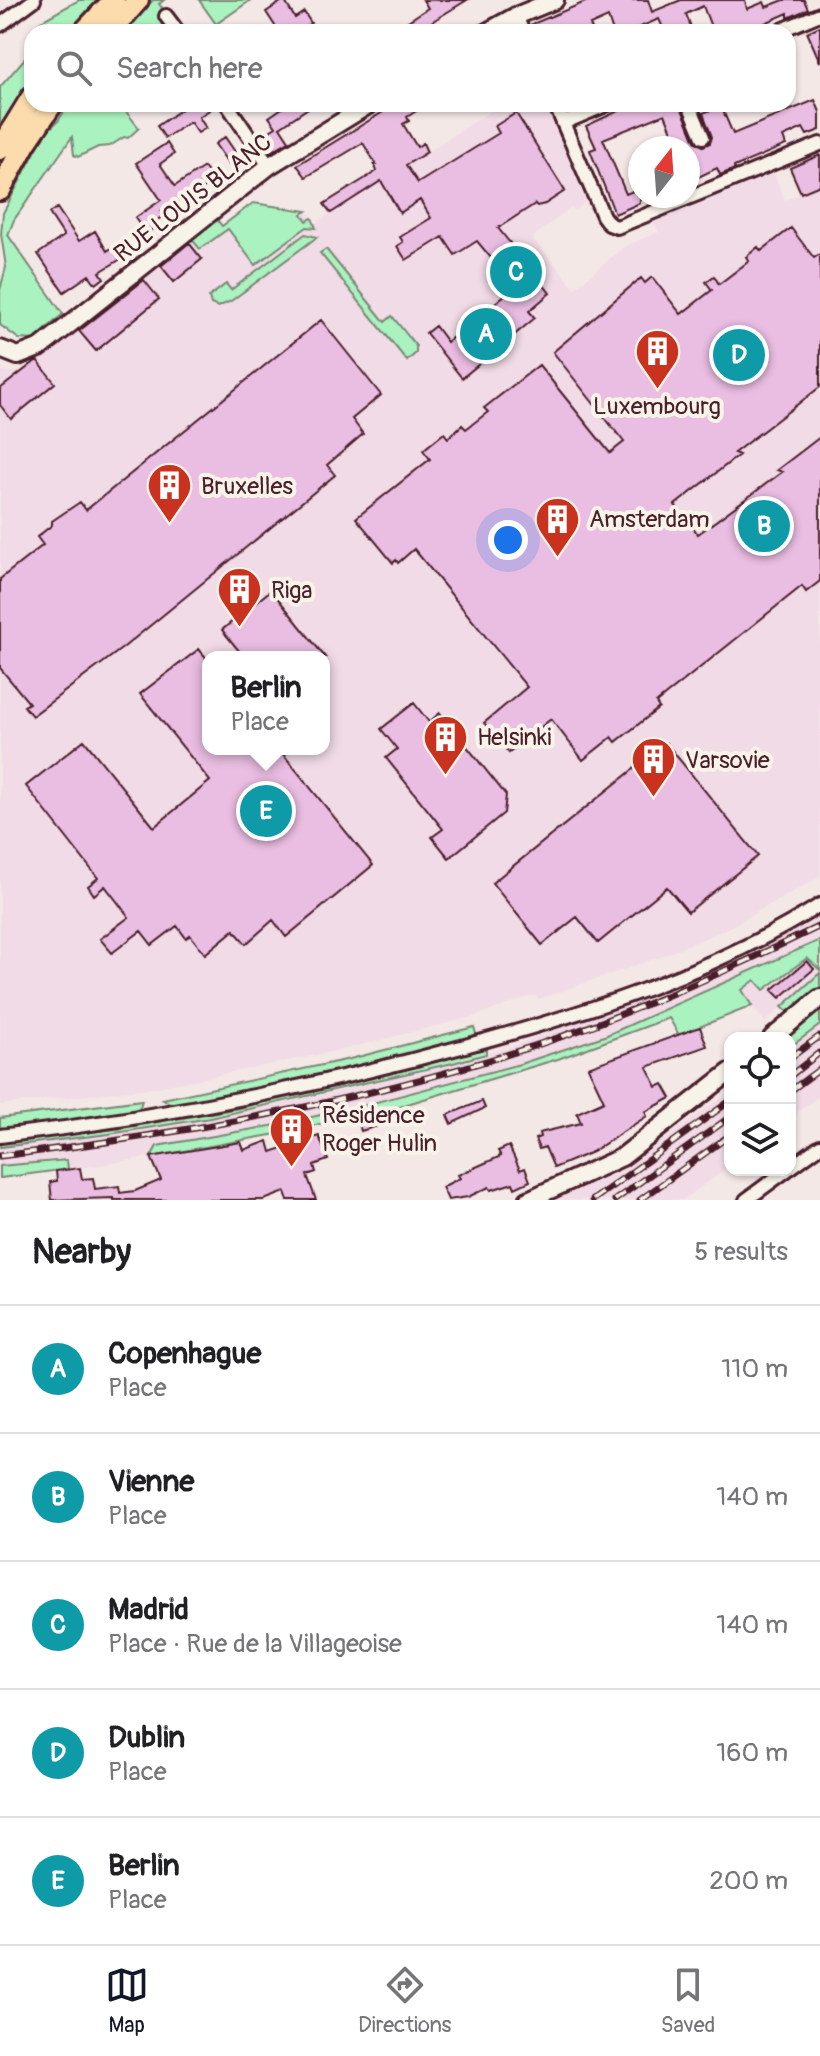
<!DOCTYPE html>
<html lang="en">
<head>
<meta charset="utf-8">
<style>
  body { margin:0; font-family:Pangolin,sans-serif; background:#f6f6f6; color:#202124 }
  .controls { position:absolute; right:24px; bottom:24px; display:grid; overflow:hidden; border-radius:16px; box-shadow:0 2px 6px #0004 }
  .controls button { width:72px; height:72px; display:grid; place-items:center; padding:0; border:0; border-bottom:2px solid #e0e0e0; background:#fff; color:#202124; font:40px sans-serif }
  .compass { position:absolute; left:628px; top:136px; width:72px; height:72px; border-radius:50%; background:#fff; box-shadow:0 2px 6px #0004; rotate:17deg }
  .you { position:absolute; left:508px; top:540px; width:28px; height:28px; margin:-20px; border:6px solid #fff; border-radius:50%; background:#1a73e8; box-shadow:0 0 0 12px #1a73e833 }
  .badge { display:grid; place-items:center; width:52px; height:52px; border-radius:50%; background:#111827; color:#fff; font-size:26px; font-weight:700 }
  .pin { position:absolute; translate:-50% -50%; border:4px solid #fff; box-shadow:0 2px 8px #0006 }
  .popup { position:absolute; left:202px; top:651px; width:128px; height:104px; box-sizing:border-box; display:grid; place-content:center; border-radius:16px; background:#fff; filter:drop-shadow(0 2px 6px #0005); font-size:26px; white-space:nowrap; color:#757577 }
  .popup b { font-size:30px; color:#202124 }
  .popup::after { content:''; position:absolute; left:50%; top:100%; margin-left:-16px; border:16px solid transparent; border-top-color:#fff }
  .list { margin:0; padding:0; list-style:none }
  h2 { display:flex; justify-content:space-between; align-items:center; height:104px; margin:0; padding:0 32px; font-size:34px }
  h2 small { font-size:26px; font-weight:400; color:#757577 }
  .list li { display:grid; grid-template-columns:52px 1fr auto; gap:24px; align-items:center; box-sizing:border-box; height:128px; padding:0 32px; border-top:2px solid #e0e0e0 }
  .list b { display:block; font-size:30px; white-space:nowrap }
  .list p { margin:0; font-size:26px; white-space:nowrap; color:#757577 }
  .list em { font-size:26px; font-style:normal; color:#757577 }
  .icon { flex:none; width:44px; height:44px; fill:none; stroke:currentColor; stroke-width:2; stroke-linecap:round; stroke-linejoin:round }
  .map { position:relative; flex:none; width:820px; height:1200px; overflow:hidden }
  .search { position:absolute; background:#fff; box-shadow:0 2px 6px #0004; left:24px; right:24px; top:24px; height:88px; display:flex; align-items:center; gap:20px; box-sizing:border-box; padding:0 28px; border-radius:24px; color:#757577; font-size:30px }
  .sheet { height:744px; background:#fff }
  nav { display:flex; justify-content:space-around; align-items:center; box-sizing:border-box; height:112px; border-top:2px solid #e0e0e0; background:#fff; font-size:22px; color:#757577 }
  nav a { display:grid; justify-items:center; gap:4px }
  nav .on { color:#111827 }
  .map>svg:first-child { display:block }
</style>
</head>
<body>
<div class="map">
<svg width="820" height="1200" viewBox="0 0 820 1200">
  <rect width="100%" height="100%" fill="#f4e8e7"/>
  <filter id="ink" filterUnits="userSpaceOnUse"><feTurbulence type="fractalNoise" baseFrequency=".0125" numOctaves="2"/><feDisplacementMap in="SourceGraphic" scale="16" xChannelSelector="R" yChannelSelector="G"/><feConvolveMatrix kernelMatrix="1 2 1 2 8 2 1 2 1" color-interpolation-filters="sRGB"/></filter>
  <g filter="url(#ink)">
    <path fill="#f1dbe6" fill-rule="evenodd" d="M502,104h43l34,80 6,18 -10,9 -4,-4 -39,31 43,50 50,-42 34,-14 -6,-11 119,-51 13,30 35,-15v692l-98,54 -65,27 -118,41 -5,-4 -55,20 -138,35 -182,37 -159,18v-734l17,1 20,-12 178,-143 7,9 31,-23 54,8 9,12zM208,657h116v92h-116z
      M820,918v55l-55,49 -13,-16 -52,21 -31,-9 -111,41 -164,49 -25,3 -4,-6 -22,5 1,8 -103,24 -141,23 -100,13v-31l192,-25 157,-33 164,-43 162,-61z
      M820,1023v72l-30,23v-72z
      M730,1091v75l-47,34h-127l69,-31z"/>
    <path fill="#aaf2bf" stroke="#7a8875" stroke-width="2" d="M79,0h22l-26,32h-43l9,-11z
      M153,0h11l-5,4 4,5 -4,4 9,12v7h-44z
      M199,0h52l-35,24z
      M32,50v33l-32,45v-41z
      M69,104h51l19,24 -11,10 -4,-1 -14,9 -12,1 -20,10 -4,-2 -2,-18 -58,83 -6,15 55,79 -29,26 -15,-1 -19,-14v-35l6,-23 -5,-33 2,-21 42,-80 13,-12z
      M253,203l54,8 -5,3 5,7 5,-3 4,10 -9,-1 -52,38 -27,-36 -28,20 -11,-13 26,-19 7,9z
      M305,234l12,3 -86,64 -13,6 -7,-3 -2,-7 17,-13 5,6z
      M326,249l59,73 7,-6 24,30v7l-9,8 -87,-108z
      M820,940v30l-13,-12 -43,32 -9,-10 -13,10 10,16 -73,29 -10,-17 -111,41 -164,49 -25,3 -4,-6 155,-41 87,-29z
      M820,973v15l-31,25 -7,-6z
      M820,1009v16l-30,22v-9h-5z
      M474,1027l3,10 -163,42 -141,26 -10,-6 187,-40z
      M486,1047v7l-33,9 -243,55 -101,16 -109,13v-5l117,-13 123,-21z
      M142,1100l-2,7 -14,8 -126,15v-12z
      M342,1110l2,8 -57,14 -136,25 6,-11 125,-22z
      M67,1160l1,9 -68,9v-12z"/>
    <path fill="#eabde2" stroke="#4a1f2b" stroke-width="2" d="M284,0l11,18 9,-6 7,11 -14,9h-7l-3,-5 -8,5 -13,-20z
      M423,0h44l-52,32 -7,-11 20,-13z
      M590,0h58l4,12 29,-12h64l2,9 17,-7 2,5 18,-7h20l4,9 -20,9v-5l-44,19h-31l-10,-26 -17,8 7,18h-28l-6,-13 -31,13h-15l-5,-15 -18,8 3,7h-61l-2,-7z
      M820,26v36l-13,-30z
      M815,100l5,12v18l-13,5 -4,-7 -20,9 3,8 -52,22 1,2 -15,6 -3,-7 -29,14v-34h-9l-14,-34 -62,25 23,55 14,-6v15l-25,11 -25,-64 6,-2 -10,-22 43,-20 1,2 11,-4h39l15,37 8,5 7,-3 2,-6 -9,-24 18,-7 12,28z
      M178,104h40l-19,13 7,11 -8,5 -8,-11 -25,16 -8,-12 25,-17z
      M288,104h26l-34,23 9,14 -19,11 -10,-15 16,-10 -7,-10z
      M396,104h31l-20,13 2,4 -6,3 14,23 6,-4 4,9 -21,13 12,18 81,-50 -4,-7 21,-13 49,78 -20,13 -8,2 -2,-2 -37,24 52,65 -21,18 6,7 -73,60 -36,-45 9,-7 12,16 64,-52 -14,-16 4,-4 -24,-29 -22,14 -12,-18 -37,23 -9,-14 6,-4 -3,-5 31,-19 -11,-18 -20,13 -19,-32 -50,32 -7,-9 53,-33 -3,-6 2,-1 -13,-21 -57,34 -9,-12z
      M225,137l15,22 -10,7 -15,-22z
      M167,143l7,11 -14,10 15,22 29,-19 10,14 -18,12 -2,-3 -33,22 2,4 -11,8 2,4 -8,6 -11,-16 26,-18 -25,-37z
      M820,155v30l-19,8 -11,-25z
      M57,208l22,33 16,-10 12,20 9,-6 8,12 -24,15 4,6 -8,6 -7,-9 -25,17 -26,-38 26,-18 -15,-23z
      M791,228l23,30 6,-4v133l-86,66 5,2 -64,50 23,29 84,-62 -5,-2 43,-33v144l-14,11 -4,-6 -146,117 3,5 -43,34 -4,-5 -29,23 -32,-41 -42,34 -25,-30 43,-36 -113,-138 -16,14 -2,-3 -3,3 -37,-45 74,-59 -7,-9 21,-17 4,5 14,-13 4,4 22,-17 -4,-4 55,-43 71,88 14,-11 -71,-90 88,-74 4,5 7,-6 29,37 31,-24 -6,-8 8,-6 5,8 30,-23 -3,-4 12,-10 3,4z
      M189,243l13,16 -28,23 -13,-16z
      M144,280l15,19 -63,52 -17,-20z
      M321,320l60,75 -29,24 11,15 -36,31 8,10 -211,172 -92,69 -8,-10 5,-3 -29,-35v-89l43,-34 -6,-8 15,-12v-4l28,-19 6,8z
      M37,360l18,23 -44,36 -11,-14v-16z
      M271,590l54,67h-81l-22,-27z
      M199,649l9,11v89h71l94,116 -87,72 -13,-17 -27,24 -12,-14 -29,24 -15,-19 -4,3 -9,-12 -25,19 -11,-14 -29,22 -12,-14 29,-22 -24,-31 -11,9 -6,-9 10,-8 -72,-92 58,-46 70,87 56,-46 -70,-87z
      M414,703l15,19 11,-9 66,82 -2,18 -55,45 -17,-21 11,-8 -57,-71 11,-9 -16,-20z
      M666,743l92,113 -70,56 -21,-25 -69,56 -21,-26 -35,28 -50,-62z
      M807,961l7,8 -34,29 -8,-8z
      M700,1027l7,19 -60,21 10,20 6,-3 8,14 -26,14 2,4 -55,36 -38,16 -9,-21 -6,2 -4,-10 5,-2 -1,-4 42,-10 -4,-10 27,-12 -16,-34z
      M482,1101l3,7 -34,16 -4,-9z
      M364,1110l2,5 14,-3 4,12 -23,7 -6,-19z
      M319,1136l9,24 -14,5 2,7 -9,3 9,25h-28l-3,-8 -21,8h-151v-2l-61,2 -2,-18 7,-1 -1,-10 24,-3 2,11 11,-1 2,11 24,-3 1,7 15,-2 26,-11 -10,-23 90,-15 3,8 24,-9 3,11z
      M509,1146l11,24 5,-2 5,13 -15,7 -2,-5 -22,7 -2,-3 -21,10 -20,3 -6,-13 18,-9 -2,-3 43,-19 -3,-5z"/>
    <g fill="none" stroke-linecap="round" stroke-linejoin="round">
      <defs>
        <path id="minor" d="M166,16l12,16
          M516,16l7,16
          M0,25l34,-25
          M777,32l43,-18
          M227,104l42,62
          M555,104l48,112 6,8 8,3 203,-83
          M689,104l14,33
          M563,123l45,-19
          M0,1136c158,-18 312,-48 465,-90 122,-33 247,-73 355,-141
          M790,1168l30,-22
          M746,1200l41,-30"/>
        <path id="tertiary" d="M487,32l29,-16 39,-16
          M0,349l18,7 23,-9 228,-181 101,-62
          M772,1038l48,-40
          M528,1200l94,-43 108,-85"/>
        <path id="primary" d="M84,32l30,-32
          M110,32l28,-32
          M0,149l32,-52
          M0,190l25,-46 27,-40"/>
      </defs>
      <use href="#minor" stroke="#4a1f2b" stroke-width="18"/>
      <use href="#tertiary" stroke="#4a1f2b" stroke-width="22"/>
      <use href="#primary" stroke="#4a1f2b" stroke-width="26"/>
      <use href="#minor" stroke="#f7f3e8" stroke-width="12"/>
      <use href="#tertiary" stroke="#f7f3e8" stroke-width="16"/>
      <use href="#primary" stroke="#fcdcac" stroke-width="20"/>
      <defs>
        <path id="rail" d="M790,1058l30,-22
          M790,1076l29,-23
          M790,1091l30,-22
          M0,1156c183,-22 365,-54 540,-112 96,-32 189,-74 280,-118
          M593,1200l137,-99
          M615,1200l115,-83
          M640,1200l90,-65"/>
      </defs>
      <use href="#rail" stroke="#4a1f2b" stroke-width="7"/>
      <use href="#rail" stroke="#f7f3e8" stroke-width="4" stroke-dasharray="12" stroke-linecap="butt"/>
    </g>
  </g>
  <defs>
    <symbol id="building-pin" viewBox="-11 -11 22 30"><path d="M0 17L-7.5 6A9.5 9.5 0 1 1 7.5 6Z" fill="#c8321e" stroke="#f7f3e8"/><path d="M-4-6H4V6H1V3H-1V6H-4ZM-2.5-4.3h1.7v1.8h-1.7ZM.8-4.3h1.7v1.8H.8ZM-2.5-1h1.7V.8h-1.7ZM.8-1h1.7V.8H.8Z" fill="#fff"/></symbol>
  </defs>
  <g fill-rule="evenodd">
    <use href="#building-pin" x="632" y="326" width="51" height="69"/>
    <use href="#building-pin" x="144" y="460" width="51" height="69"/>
    <use href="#building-pin" x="532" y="494" width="51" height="69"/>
    <use href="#building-pin" x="214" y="564" width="51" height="69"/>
    <use href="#building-pin" x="420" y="712" width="51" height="69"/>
    <use href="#building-pin" x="628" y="734" width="51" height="69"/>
    <use href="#building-pin" x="266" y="1104" width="51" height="69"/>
  </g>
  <g text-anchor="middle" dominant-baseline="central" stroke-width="8" stroke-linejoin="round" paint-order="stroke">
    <g font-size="24" fill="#4a1f2b" stroke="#f7f3e8">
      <text transform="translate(193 198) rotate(-38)">RUE LOUIS BLANC</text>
    </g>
    <g font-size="24" fill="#4a1f2b" stroke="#f7f3e8" text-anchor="start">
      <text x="657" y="406" text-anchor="middle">Luxembourg</text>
      <text x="201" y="486">Bruxelles</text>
      <text x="589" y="519">Amsterdam</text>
      <text x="271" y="590">Riga</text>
      <text x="477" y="737">Helsinki</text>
      <text x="685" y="760">Varsovie</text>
      <text x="322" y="1115">Résidence<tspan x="322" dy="28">Roger Hulin</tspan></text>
    </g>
  </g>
</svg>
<div class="controls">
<button><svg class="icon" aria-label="locate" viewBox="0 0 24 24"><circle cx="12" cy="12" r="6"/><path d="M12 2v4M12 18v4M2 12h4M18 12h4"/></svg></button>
<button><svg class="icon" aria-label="layers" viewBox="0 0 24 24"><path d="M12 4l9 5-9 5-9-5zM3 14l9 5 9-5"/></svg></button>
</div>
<svg class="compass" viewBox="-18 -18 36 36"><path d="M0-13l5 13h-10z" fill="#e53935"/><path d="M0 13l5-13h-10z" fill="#757577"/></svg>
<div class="you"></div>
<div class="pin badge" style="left:486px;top:334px;background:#0f9aa8">A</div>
<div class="pin badge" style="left:764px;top:526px;background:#0f9aa8">B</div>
<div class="pin badge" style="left:516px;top:272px;background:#0f9aa8">C</div>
<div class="pin badge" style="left:739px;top:355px;background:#0f9aa8">D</div>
<div class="pin badge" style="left:266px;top:811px;background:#0f9aa8">E</div>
<div class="popup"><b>Berlin</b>Place</div>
<div class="search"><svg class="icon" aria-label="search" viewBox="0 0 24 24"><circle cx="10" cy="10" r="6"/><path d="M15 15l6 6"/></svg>Search here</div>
</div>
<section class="sheet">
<h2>Nearby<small>5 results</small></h2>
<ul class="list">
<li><span class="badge" style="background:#0f9aa8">A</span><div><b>Copenhague</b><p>Place</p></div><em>110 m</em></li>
<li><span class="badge" style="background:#0f9aa8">B</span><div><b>Vienne</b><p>Place</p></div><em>140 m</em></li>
<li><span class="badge" style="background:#0f9aa8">C</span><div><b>Madrid</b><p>Place · Rue de la Villageoise</p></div><em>140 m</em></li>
<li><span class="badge" style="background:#0f9aa8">D</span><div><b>Dublin</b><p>Place</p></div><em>160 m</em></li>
<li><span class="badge" style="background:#0f9aa8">E</span><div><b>Berlin</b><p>Place</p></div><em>200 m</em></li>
</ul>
</section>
<nav>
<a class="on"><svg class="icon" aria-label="map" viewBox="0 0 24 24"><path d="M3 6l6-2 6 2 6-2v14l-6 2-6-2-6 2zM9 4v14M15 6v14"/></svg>Map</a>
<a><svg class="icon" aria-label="directions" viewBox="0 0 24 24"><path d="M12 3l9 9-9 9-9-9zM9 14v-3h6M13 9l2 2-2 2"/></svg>Directions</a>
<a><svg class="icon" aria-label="saved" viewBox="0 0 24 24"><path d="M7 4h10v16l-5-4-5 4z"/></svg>Saved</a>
</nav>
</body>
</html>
